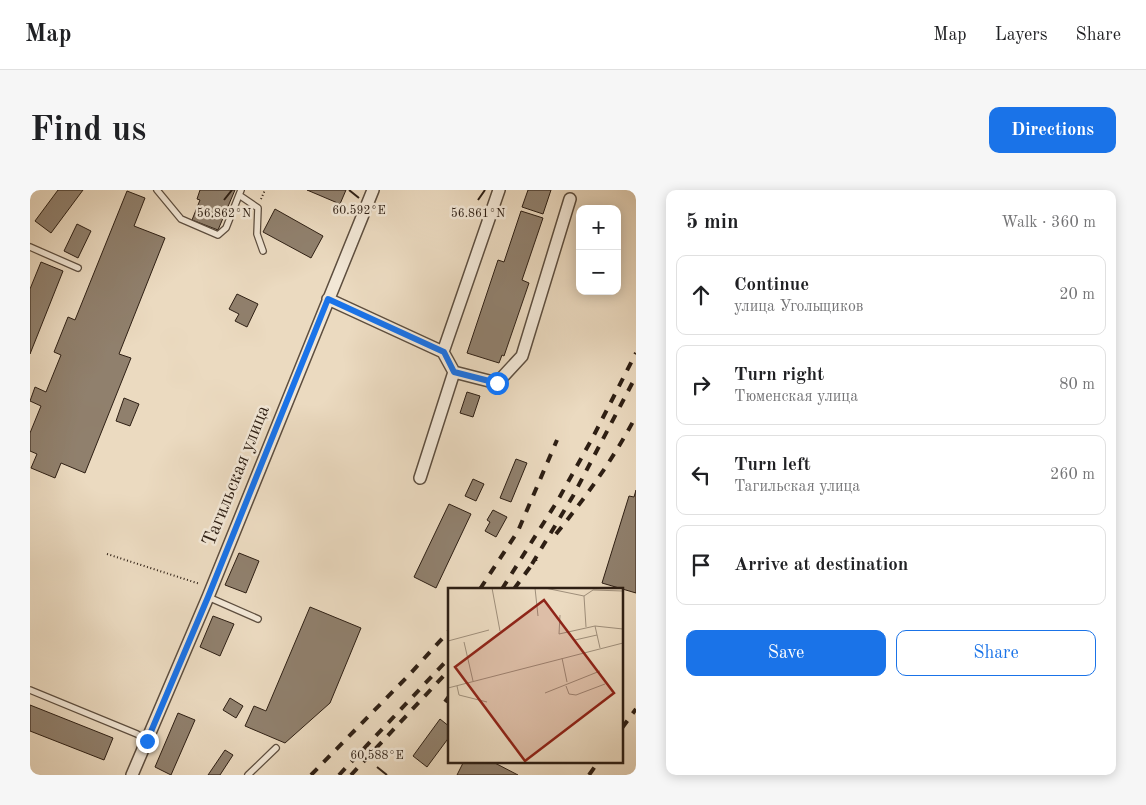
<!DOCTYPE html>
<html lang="en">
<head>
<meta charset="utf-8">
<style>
  body { margin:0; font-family:"Old Standard TT",serif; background:#f6f6f6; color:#202124 }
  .controls { position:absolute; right:15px; top:15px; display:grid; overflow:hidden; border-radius:10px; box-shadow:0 2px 12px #0003 }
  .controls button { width:45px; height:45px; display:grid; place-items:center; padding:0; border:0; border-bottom:1px solid #e0e0e0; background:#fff; color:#202124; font:25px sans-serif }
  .stop { position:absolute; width:15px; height:15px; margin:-11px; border:4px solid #1a73e8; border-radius:50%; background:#fff }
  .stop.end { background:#1a73e8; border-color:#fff; box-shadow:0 1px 5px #0008 }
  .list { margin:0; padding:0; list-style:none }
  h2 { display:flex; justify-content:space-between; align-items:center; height:65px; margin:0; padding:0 20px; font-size:21px }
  h2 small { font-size:16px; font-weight:400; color:#757577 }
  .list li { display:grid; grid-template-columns:32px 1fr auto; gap:15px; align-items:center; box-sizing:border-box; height:80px; margin:0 10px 10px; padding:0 10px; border:1px solid #e0e0e0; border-radius:10px }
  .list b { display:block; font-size:19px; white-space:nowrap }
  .list p { margin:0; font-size:16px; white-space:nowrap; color:#757577 }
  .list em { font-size:16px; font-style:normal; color:#757577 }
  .actions { display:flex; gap:10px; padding:15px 20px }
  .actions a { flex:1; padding:11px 0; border:1px solid #1a73e8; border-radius:10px; text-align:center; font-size:18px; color:#1a73e8 }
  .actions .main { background:#1a73e8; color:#fff }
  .icon { flex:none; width:28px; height:28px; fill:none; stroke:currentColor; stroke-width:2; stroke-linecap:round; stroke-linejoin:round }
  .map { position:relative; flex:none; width:606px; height:585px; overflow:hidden; border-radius:10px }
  header { display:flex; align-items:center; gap:30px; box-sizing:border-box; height:70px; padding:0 25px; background:#fff; border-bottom:1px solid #e0e0e0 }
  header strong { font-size:24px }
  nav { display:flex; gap:28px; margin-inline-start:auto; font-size:18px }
  .intro { display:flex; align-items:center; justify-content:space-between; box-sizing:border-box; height:120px; padding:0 30px }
  h1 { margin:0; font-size:35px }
  .button { padding:12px 22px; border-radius:10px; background:#1a73e8; color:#fff; font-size:18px; font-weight:700 }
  main { display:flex; gap:30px; padding:0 30px }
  aside { flex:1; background:#fff; border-radius:10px; box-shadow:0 2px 12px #0003 }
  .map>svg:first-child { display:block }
</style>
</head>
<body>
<header>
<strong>Map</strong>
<nav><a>Map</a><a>Layers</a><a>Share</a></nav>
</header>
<div class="intro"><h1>Find us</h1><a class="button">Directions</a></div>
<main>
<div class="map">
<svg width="606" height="585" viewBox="0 0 606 585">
  <rect width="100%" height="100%" fill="#ebdac0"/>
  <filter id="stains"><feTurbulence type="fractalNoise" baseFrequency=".004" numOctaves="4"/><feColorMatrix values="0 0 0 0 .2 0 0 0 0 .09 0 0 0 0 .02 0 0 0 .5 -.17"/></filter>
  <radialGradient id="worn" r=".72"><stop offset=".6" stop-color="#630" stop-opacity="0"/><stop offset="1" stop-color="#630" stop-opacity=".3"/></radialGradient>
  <path fill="#90806d" stroke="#2e1f14" d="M28,0h25l-32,43 -16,-12z
    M170,0h35l-17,40 -26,-10 8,-20 -3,-1z
    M277,0h39l-6,14z
    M498,0h23l-8,24 -21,-7z
    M97,1l18,7 -11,28 31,12 -46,116 12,4 -46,115 -24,-10 -6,15 -24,-10 6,-14 -7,-3v-18l11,-27 -11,-5 5,-14 11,5 15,-37 -7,-3 14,-35 7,3z
    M245,19l48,27 -12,22 -48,-26z
    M491,21l22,7 -21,62 7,3 -25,73 -2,-1 -3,8 -32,-10 31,-93 6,2z
    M47,34l14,7 -13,27 -14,-7z
    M11,72l22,9 -33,83v-65z
    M207,104l21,10 -11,23 -12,-6 4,-7 -10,-5z
    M437,202l13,4 -7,21 -13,-4z
    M94,208l15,6 -9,22 -14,-5z
    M486,269l11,4 -16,39 -11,-4z
    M443,289l11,5 -8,17 -11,-5z
    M606,300v103l-34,-10 27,-87 5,1z
    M419,314l22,10 -35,74 -22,-11z
    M463,320l14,7 -11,20 -11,-6 5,-9 -3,-2z
    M209,363l20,8 -13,32 -21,-8z
    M280,417l51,21 -31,75 -45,40 -40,-17 9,-20 12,5z
    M183,426l21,8 -14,32 -20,-9z
    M200,508l13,8 -7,12 -13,-8z
    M0,515l83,33 -9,22 -74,-29z
    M148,523l17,7 -24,55 -16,-8z
    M410,529l10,8v9l-23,31 -14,-11z
    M195,560l8,5 -13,20h-12z
    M434,571h27l27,14h-61z"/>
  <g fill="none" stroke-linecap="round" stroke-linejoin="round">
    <defs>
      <path id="service" d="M127,0l24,29 37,16 8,-7 15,-38
        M209,5l19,13 -1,26 6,17
        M0,57l48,21
        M178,407l50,22
        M0,500l107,44 10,7
        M218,585l28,-27"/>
      <path id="minor" d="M298,109l115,53
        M424,182l43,11 25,-27 48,-157
        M390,288l34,-106 -11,-20 56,-162
        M102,585l76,-178 165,-407"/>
    </defs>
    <use href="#service" stroke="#5d4e3f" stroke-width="8"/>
    <use href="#minor" stroke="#5d4e3f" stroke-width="14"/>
    <path stroke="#2e1f14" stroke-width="2" stroke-dasharray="1 2.5" stroke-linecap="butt" d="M231,9l4,-9
      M77,364l93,30"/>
    <use href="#service" stroke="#f2e7d6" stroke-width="5.5"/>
    <use href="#minor" stroke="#f2e7d6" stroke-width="11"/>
    <path stroke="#2e1f14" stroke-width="4" stroke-dasharray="9 9" stroke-linecap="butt" d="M526,344c30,-37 58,-76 80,-118
      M502,374l41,-68 63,-120
      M450,399l38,-58 39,-91
      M472,399l56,-89 35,-63 43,-84
      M484,399l22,-30
      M415,512l5,-7
      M592,538l14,-19
      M281,585l98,-100 41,-45
      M309,585l111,-118
      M321,585l99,-106
      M559,585l10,-14"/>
  </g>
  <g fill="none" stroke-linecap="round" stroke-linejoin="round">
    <path stroke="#1a73e8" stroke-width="6" d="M117,551l61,-144 120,-298 116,53 10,20 43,11"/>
  </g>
  <path fill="none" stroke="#2e1f14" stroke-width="2" d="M319,0l10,8M194,10l8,-10M448,10l7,-10M347,577l10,8"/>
  <g text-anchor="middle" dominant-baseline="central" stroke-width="5" stroke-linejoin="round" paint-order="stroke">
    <g font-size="19" fill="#2e1f14" stroke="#f2e7d6">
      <text transform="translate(207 286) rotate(-68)">Тагильская улица</text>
    </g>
  </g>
  <g transform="translate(418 398)">
    <rect width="175" height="175" fill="#ebdac0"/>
    <path fill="none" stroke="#9f8f7b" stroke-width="1" d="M44,0l8,43M87,0l3,28M97,0l39,8 2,31M136,8l9,-6 30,1M112,27l-1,19 36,-8 5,22M147,38l28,3M127,52l22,-5M0,53l41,-11M16,54l9,39M114,70l5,24M9,98l2,9 28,7M118,98l3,8 7,1 29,-11M0,100l175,-45M97,105l55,-22"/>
    <path fill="#8f2418" fill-opacity="0.15" stroke="#8f2418" stroke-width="2.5" d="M96,12l70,93 -89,68 -70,-94z"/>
    <rect width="175" height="175" fill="none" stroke="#2e1f14" stroke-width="2.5"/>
  </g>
  <g font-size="12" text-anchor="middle" fill="#2e1f14" stroke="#f2e7d6" stroke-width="5" stroke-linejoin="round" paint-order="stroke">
    <text x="329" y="24">60.592°E</text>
    <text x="194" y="27">56.862°N</text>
    <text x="448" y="27">56.861°N</text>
    <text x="347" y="569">60.588°E</text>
  </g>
  <rect width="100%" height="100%" filter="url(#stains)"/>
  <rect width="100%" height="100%" fill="url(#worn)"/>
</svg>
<div class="controls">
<button>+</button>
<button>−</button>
</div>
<div class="stop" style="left:467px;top:193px"></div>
<div class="stop end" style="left:117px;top:551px"></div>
</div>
<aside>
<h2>5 min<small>Walk · 360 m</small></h2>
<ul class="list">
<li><svg class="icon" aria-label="ahead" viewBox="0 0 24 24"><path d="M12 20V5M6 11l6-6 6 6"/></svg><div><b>Continue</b><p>улица Угольщиков</p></div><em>20 m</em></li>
<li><svg class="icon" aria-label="right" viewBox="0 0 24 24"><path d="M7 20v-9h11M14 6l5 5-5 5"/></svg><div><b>Turn right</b><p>Тюменская улица</p></div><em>80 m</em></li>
<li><svg class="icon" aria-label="left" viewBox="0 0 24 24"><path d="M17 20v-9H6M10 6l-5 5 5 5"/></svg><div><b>Turn left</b><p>Тагильская улица</p></div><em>260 m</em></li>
<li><svg class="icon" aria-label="arrive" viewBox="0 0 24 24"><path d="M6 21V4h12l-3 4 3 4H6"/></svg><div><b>Arrive at destination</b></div></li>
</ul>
<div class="actions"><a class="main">Save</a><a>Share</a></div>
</aside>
</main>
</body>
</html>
